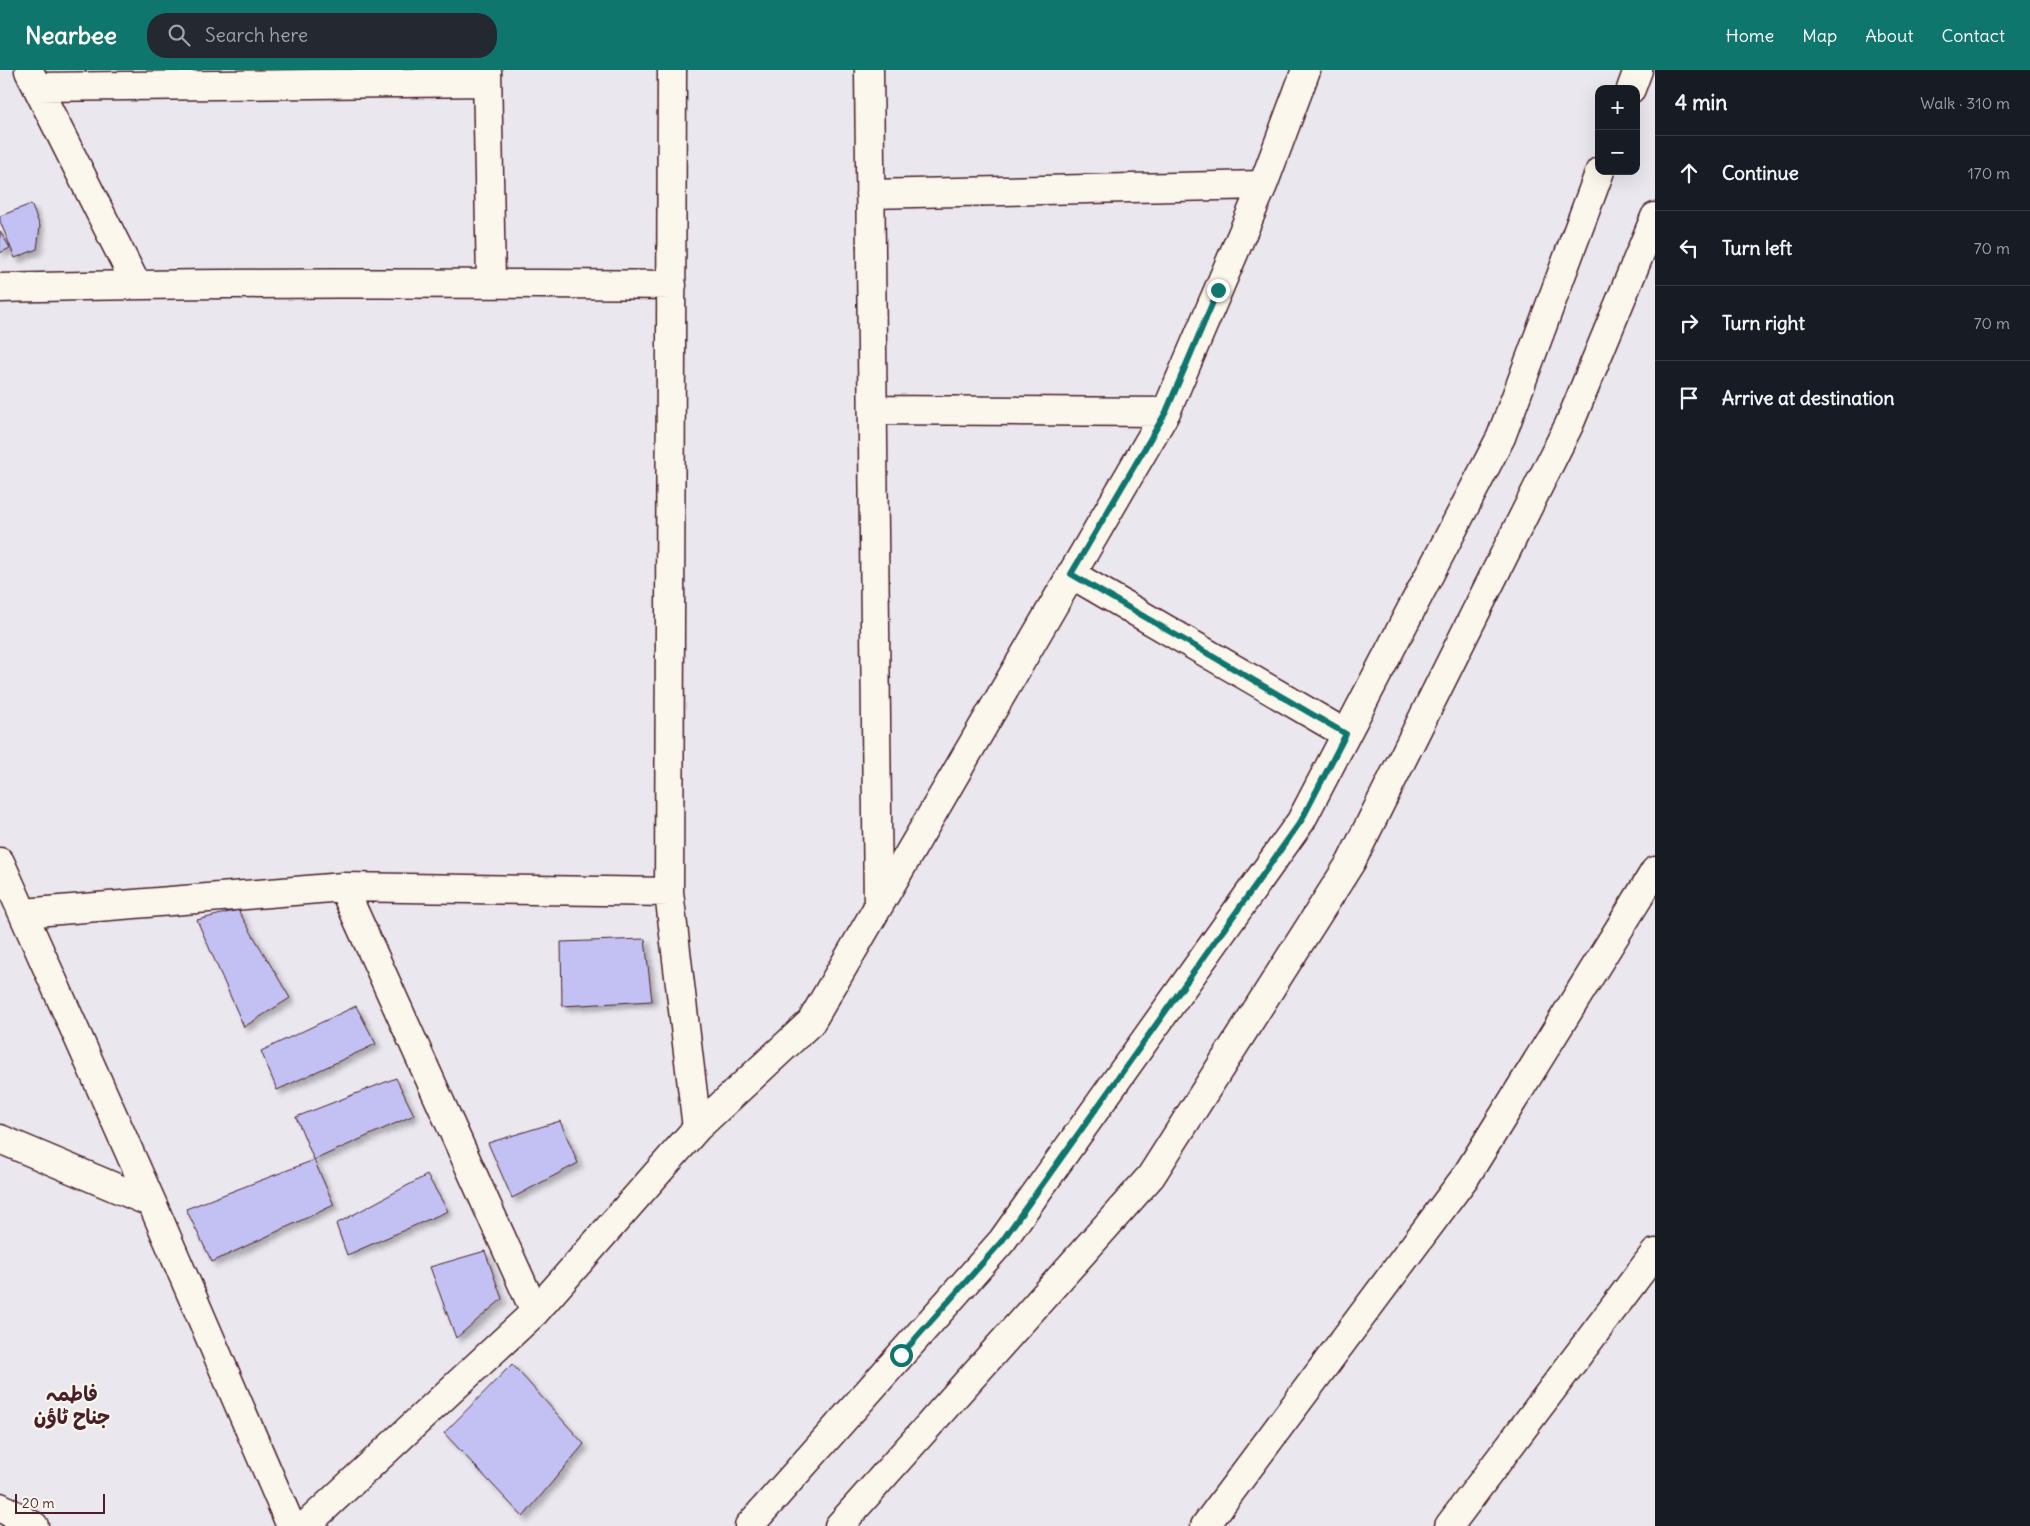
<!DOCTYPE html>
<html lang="en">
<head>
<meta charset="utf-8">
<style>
  body { margin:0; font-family:Delius,"Playpen Sans Arabic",sans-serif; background:#242831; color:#f1f3f6 }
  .controls { position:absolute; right:15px; top:15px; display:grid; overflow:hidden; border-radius:10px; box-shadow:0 5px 20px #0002 }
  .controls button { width:45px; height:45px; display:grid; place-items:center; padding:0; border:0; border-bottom:1px solid #363941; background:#171b24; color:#f1f3f6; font:25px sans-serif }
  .scale { position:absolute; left:15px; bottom:12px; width:90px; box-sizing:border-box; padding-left:5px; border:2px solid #4a1f2b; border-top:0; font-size:14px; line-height:18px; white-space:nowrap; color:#4a1f2b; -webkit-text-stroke:4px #fbf7ec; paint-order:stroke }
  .stop { position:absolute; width:15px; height:15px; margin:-11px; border:4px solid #0f766e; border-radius:50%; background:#fff }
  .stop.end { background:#0f766e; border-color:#fff; box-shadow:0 1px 5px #0008 }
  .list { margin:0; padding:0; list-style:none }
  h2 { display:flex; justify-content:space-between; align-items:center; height:65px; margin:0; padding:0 20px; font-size:21px }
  h2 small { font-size:16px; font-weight:400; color:#9ea1a6 }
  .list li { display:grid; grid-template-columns:32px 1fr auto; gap:15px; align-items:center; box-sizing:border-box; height:75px; padding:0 20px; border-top:1px solid #363941 }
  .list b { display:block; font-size:19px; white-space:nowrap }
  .list em { font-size:16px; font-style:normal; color:#9ea1a6 }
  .icon { flex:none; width:28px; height:28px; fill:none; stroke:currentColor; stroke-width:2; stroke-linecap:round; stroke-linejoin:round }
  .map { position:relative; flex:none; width:1655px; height:1456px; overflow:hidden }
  header { display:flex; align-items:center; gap:30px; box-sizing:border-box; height:70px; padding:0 25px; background:#0f766e; color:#fff }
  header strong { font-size:24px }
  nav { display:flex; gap:28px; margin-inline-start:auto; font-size:18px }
  .search { width:350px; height:45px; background:#242831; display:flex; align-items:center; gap:12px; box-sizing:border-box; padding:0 18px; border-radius:20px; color:#9ea1a6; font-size:19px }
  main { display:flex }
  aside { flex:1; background:#171b24 }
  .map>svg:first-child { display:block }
</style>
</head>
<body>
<header>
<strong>Nearbee</strong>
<div class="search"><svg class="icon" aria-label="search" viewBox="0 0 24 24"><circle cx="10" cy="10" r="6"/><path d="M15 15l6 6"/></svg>Search here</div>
<nav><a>Home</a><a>Map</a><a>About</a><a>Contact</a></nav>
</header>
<main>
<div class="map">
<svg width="1655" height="1456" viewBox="0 0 1655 1456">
  <defs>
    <filter id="shadow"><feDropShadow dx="4.5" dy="4.5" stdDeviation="2.5" flood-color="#0004"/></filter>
  </defs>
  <rect width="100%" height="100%" fill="#eae7ee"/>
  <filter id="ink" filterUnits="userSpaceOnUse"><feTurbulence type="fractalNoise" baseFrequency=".02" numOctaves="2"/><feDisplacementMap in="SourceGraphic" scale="10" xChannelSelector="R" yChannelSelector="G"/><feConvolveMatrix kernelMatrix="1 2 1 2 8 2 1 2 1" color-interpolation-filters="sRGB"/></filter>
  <g filter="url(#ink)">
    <path fill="#c3c1f3" stroke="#4a1f2b" filter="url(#shadow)" d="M31,134l9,22 -3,23 -22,9 -15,-37v-5z
      M0,161l10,17 -10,5z
      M238,840l52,88 -46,29 -47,-107z
      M645,869l7,62 -90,5 -1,-64z
      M356,936l20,38 -99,46 -16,-39z
      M396,1008l18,37 -100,45 -18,-43z
      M560,1051l18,42 -66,35 -24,-55z
      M314,1090l20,45 -122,57 -26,-53z
      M427,1105l21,36 -101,44 -11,-31z
      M485,1181l17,48 -46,39 -26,-71z
      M512,1294l72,80 -61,73 -79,-84z"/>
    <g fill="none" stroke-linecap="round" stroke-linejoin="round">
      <defs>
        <path id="street" d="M487,0l4,213
          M869,0l9,836
          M29,1l107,213
          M37,17l450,-5
          M1631,19l7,-19
          M870,124l393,-9
          M0,218c224,-6 448,-5 672,-3
          M874,340l292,2
          M1071,504l275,160
          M0,792l152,341 139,323
          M343,817l192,425
          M23,843l320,-26 326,5
          M697,1058l114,-106 355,-610 97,-227 43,-115
          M0,1069l152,64
          M0,1437l34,19
          M305,1456l230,-214 162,-184 -28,-236 3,-822
          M749,1456l253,-285 299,-420 200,-384 99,-266
          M839,1456l312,-350 200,-314 218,-437 86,-208
          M1205,1456l261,-350 189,-305
          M1449,1456l206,-273"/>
      </defs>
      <use href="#street" stroke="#4a1f2b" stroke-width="31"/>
      <use href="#street" stroke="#fbf7ec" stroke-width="28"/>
    </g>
  </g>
  <g fill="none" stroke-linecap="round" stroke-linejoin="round" filter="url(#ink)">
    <path stroke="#0f766e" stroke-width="6" d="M901,1285l101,-114 299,-420 45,-87 -275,-160 95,-162 52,-122"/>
  </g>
  <g text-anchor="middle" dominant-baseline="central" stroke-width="4.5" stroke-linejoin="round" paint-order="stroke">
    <g font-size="20" font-weight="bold" fill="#4a1f2b" stroke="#fbf7ec">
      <text x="72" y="1323">فاطمہ<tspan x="72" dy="23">جناح ٹاؤن</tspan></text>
    </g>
  </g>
</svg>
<div class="controls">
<button>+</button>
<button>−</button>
</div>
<div class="scale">20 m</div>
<div class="stop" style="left:901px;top:1285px"></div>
<div class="stop end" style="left:1218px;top:220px"></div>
</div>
<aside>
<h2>4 min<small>Walk · 310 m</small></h2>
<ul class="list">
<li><svg class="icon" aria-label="ahead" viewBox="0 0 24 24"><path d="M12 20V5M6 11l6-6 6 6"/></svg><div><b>Continue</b></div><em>170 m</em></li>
<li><svg class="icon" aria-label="left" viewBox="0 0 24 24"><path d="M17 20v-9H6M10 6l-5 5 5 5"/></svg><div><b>Turn left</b></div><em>70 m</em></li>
<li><svg class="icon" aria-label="right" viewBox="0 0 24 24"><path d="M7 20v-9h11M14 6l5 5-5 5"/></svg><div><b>Turn right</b></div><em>70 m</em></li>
<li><svg class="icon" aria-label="arrive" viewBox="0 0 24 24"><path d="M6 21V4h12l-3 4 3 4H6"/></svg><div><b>Arrive at destination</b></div></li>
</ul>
</aside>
</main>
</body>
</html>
